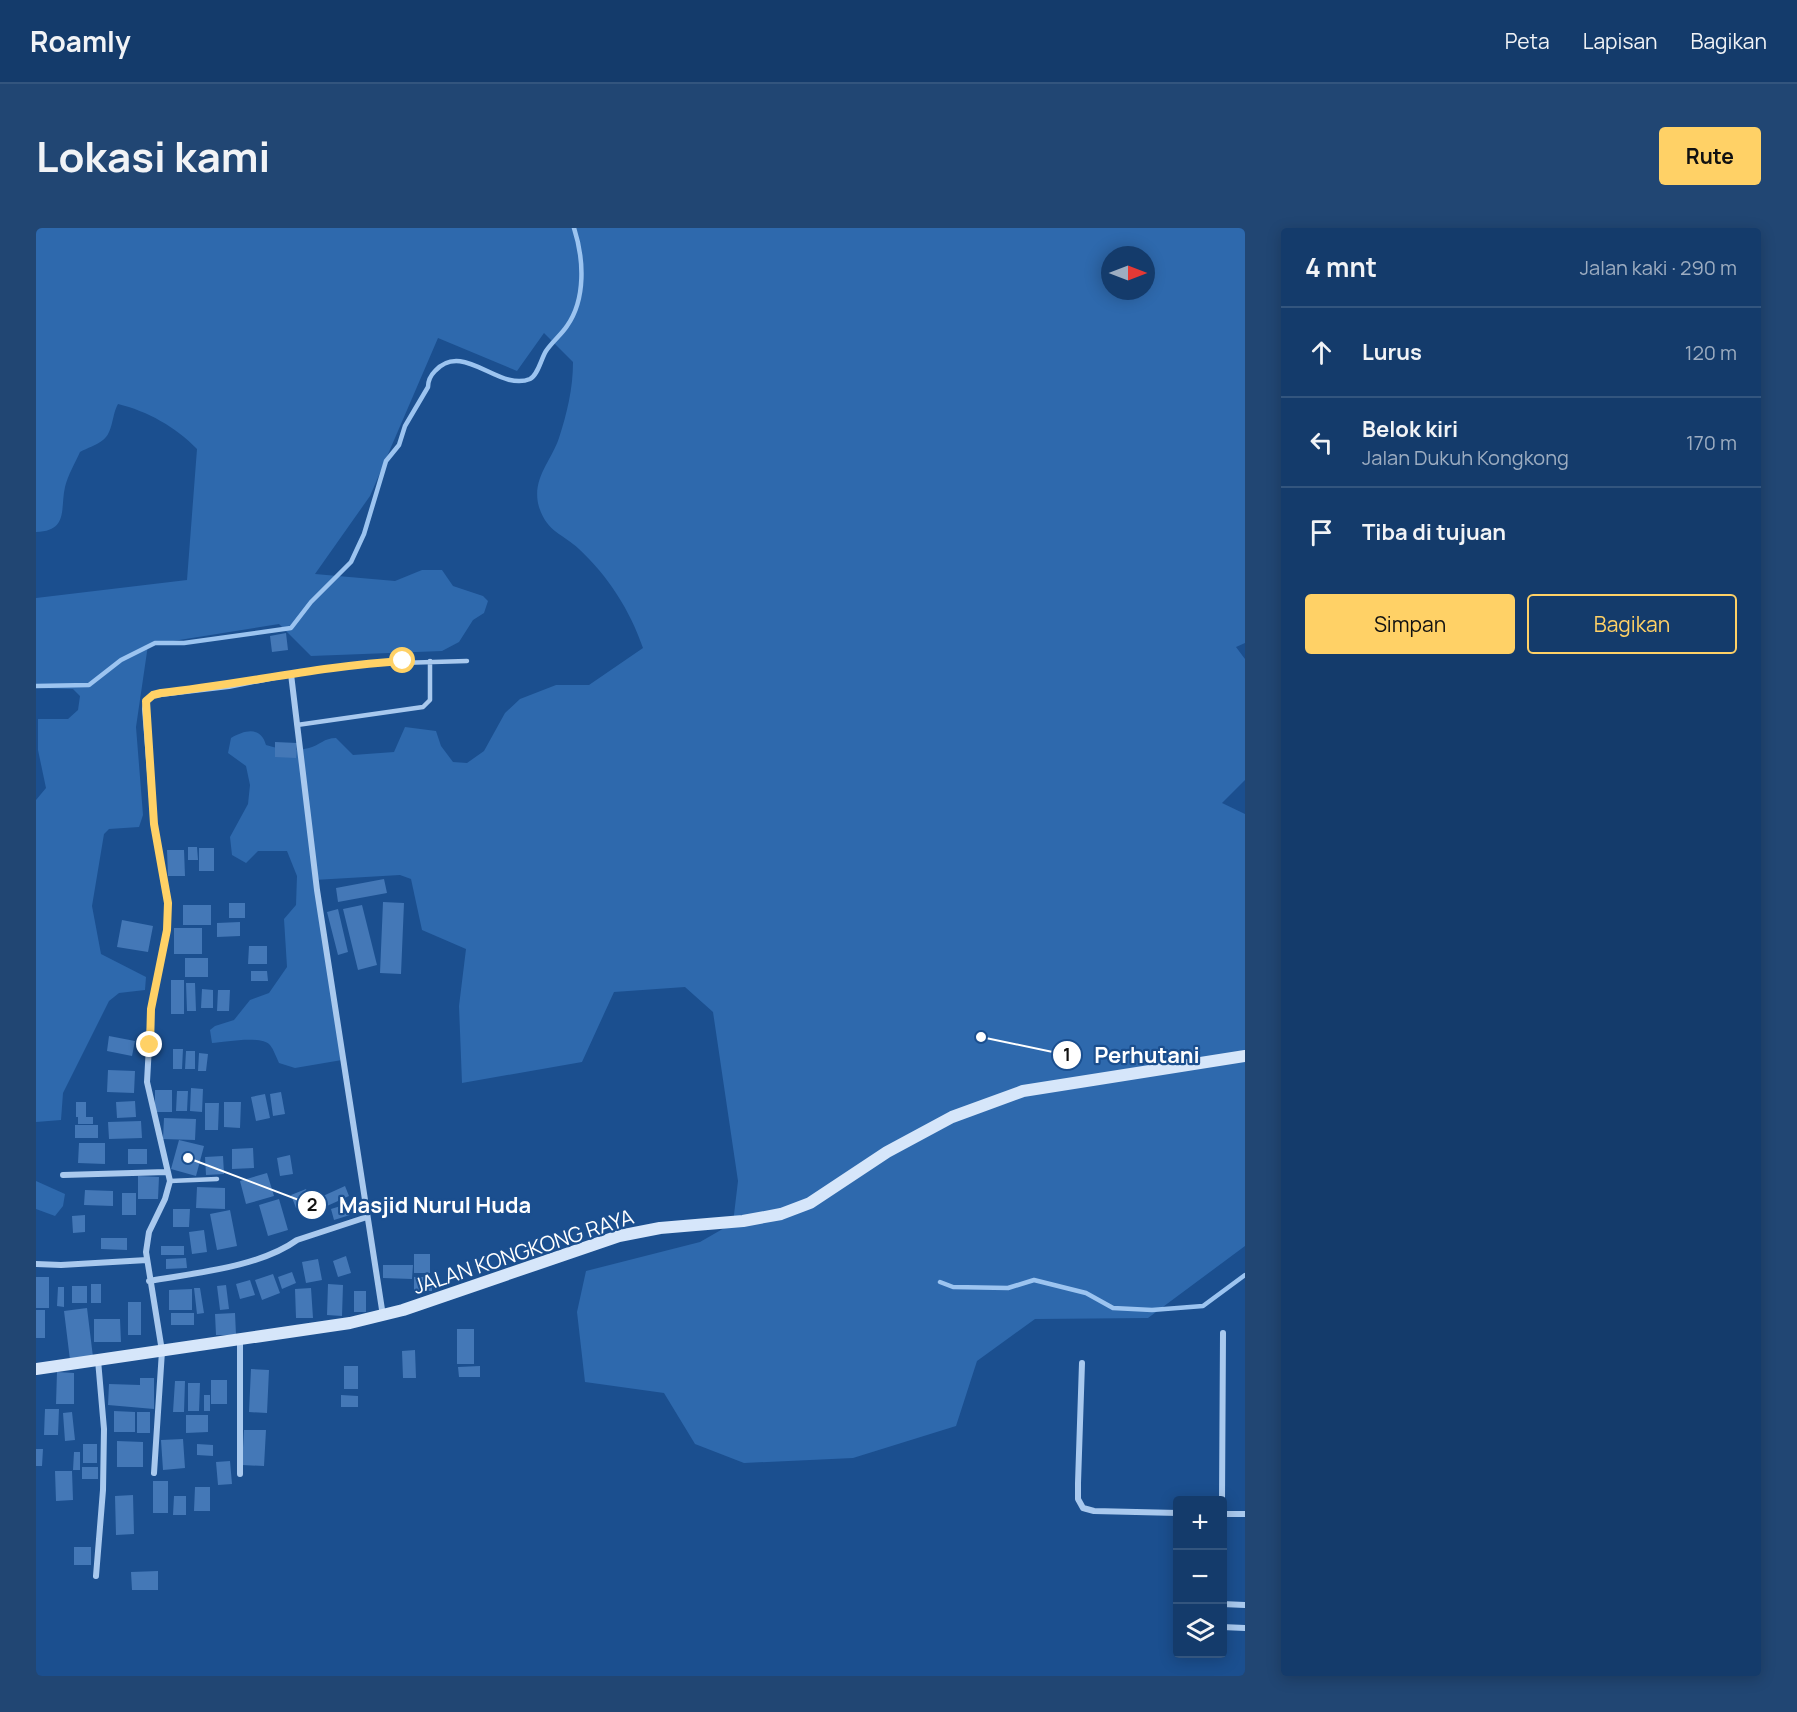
<!DOCTYPE html>
<html lang="id">
<head>
<meta charset="utf-8">
<style>
  body { margin:0; font-family:Manrope,sans-serif; background:#214673; color:#f1f3f6 }
  .controls { position:absolute; right:18px; bottom:18px; display:grid; overflow:hidden; border-radius:6px; box-shadow:0 3px 15px #0003 }
  .controls button { width:54px; height:54px; display:grid; place-items:center; padding:0; border:0; border-bottom:2px solid #33557e; background:#143b6b; color:#f1f3f6; font:30px sans-serif }
  .compass { position:absolute; left:1065px; top:18px; width:54px; height:54px; border-radius:50%; background:#143b6b; box-shadow:0 3px 15px #0003; rotate:90deg }
  .stop { position:absolute; width:18px; height:18px; margin:-14px; border:4px solid #ffd166; border-radius:50%; background:#fff }
  .stop.end { background:#ffd166; border-color:#fff; box-shadow:0 2px 6px #0008 }
  .list { margin:0; padding:0; list-style:none }
  h2 { display:flex; justify-content:space-between; align-items:center; height:78px; margin:0; padding:0 24px; font-size:26px }
  h2 small { font-size:20px; font-weight:400; color:#9dadc1 }
  .list li { display:grid; grid-template-columns:39px 1fr auto; gap:18px; align-items:center; box-sizing:border-box; height:90px; padding:0 24px; border-top:2px solid #33557e }
  .list b { display:block; font-size:22px; white-space:nowrap }
  .list p { margin:0; font-size:20px; white-space:nowrap; color:#9dadc1 }
  .list em { font-size:20px; font-style:normal; color:#9dadc1 }
  .actions { display:flex; gap:12px; padding:18px 24px }
  .actions a { flex:1; padding:14px 0; border:2px solid #ffd166; border-radius:6px; text-align:center; font-size:21px; color:#ffd166 }
  .actions .main { background:#ffd166; color:#111 }
  .icon { flex:none; width:33px; height:33px; fill:none; stroke:currentColor; stroke-width:2; stroke-linecap:round; stroke-linejoin:round }
  .map { position:relative; flex:none; width:1209px; height:1448px; overflow:hidden; border-radius:6px }
  header { display:flex; align-items:center; gap:36px; box-sizing:border-box; height:84px; padding:0 30px; background:#143b6b; border-bottom:2px solid #33557e }
  header strong { font-size:28px }
  nav { display:flex; gap:33px; margin-inline-start:auto; font-size:21px }
  .intro { display:flex; align-items:center; justify-content:space-between; box-sizing:border-box; height:144px; padding:0 36px }
  h1 { margin:0; font-size:42px }
  .button { padding:15px 27px; border-radius:6px; background:#ffd166; color:#111; font-size:21px; font-weight:700 }
  main { display:flex; gap:36px; padding:0 36px }
  aside { flex:1; background:#143b6b; border-radius:6px; box-shadow:0 3px 15px #0003 }
  .map>svg:first-child { display:block }
</style>
</head>
<body>
<header>
<strong>Roamly</strong>
<nav><a>Peta</a><a>Lapisan</a><a>Bagikan</a></nav>
</header>
<div class="intro"><h1>Lokasi kami</h1><a class="button">Rute</a></div>
<main>
<div class="map">
<svg width="1209" height="1448" viewBox="0 0 1209 1448">
  <rect width="100%" height="100%" fill="#1b4f8f"/>
  <path fill="#2e69ad" fill-rule="evenodd" d="M0,0h1209v415l-9,4 9,12v121l-23,23 23,11v432l-97,72 -113,1 -58,42 -21,65 -103,32 -109,5 -49,-19 -31,-51 -79,-11 -8,-70 9,-41 114,-29 33,-19 5,-42 -25,-169 -28,-25 -71,5 -32,70 -120,21 -3,-77 7,-57 -44,-19 -11,-51 -11,-4 -86,5 28,180 -47,8 -16,-5c-3,-6 -5,-13 -9,-18 -9,-10 -45,-3 -58,-2l-2,-13 5,-4 19,-6 16,-20 19,-7 18,-26 -3,-48 12,-14 1,-29 -10,-25h-29l-12,12 -14,-8 -2,-18 18,-33 2,-19 -4,-19 -18,-13 3,-15c14,-8 30,-12 35,7 14,4 29,7 43,3 11,-3 15,-10 27,-10l17,17 41,-3 11,-25 31,4 5,15 12,16 14,1 17,-12 21,-38 15,-14 36,-14h33l54,-37c-13,-38 -35,-72 -64,-99 -16,-15 -32,-17 -40,-42 -8,-28 12,-45 20,-69 8,-25 14,-49 14,-76l-29,-29 -27,38 -79,-33 -68,158 -55,78 80,7 27,-11h20l11,16 30,10 5,5 -4,12 -11,7 -14,22 -17,9 -131,5 -32,-32 -131,21 -12,82 7,88 -4,12 -30,2 -5,5 -12,72 9,48 45,23 -1,13 -26,3 -10,8 -46,92 -2,27 -25,2v-322l10,-12 -8,-38v-31h30l10,-9 2,-14 -7,-7 -37,-1v-90l151,-18 10,-131c-21,-22 -50,-38 -79,-45 -6,10 -5,29 -15,36 -6,5 -16,8 -23,12 -5,11 -12,23 -15,35 -5,21 4,44 -29,45zM1074,27h36v36h-36z
    M0,953l29,13 -2,12 -8,10 -19,-7z"/>
  <g fill="none" stroke-linecap="round" stroke-linejoin="round">
    <path stroke="#9cc4f0" stroke-width="4.5" d="M0,458l53,-1 32,-25 34,-17h29l107,-15 20,-26 40,-40 13,-28 22,-73 13,-16 6,-19 23,-39c0,-7 2,-11 7,-16 28,-31 64,21 95,8 8,-4 11,-20 16,-28 6,-9 15,-16 21,-25 19,-27 17,-67 7,-98
      M904,1054l13,5 55,1 26,-8 52,13 27,15 39,2 51,-4 42,-31"/>
  </g>
  <path fill="#4478b7" d="M250,405l2,17 -16,2 -2,-16z
    M239,514l22,1 -1,15 -21,-1z
    M152,619h9l1,13h-10z
    M163,620h15v23h-15z
    M131,622h17l1,26h-17z
    M348,651l3,14 -49,9 -2,-14z
    M347,674l21,1 -3,71 -21,-1z
    M193,675h16v15h-16z
    M147,677h28v20h-28z
    M326,677l15,60 -19,5 -15,-61z
    M302,681l10,43 -10,3 -11,-43z
    M86,692l31,6 -5,26 -31,-5z
    M204,694v14l-23,1v-14z
    M138,700h28v26h-28z
    M213,718h18v18h-19z
    M149,730h23v19h-23z
    M215,743h16l1,10h-17z
    M135,752h13v34h-13z
    M150,755h9l1,28h-9z
    M166,761l11,1v18h-12z
    M182,762h12l-1,21h-12z
    M73,808l26,5 -3,15 -25,-5z
    M137,821h10l-1,20h-9z
    M150,823h9v18h-10z
    M163,825l9,1 -2,17h-8z
    M72,842l27,1 -1,22 -27,-1z
    M155,860l12,1 -1,23 -12,-1z
    M119,862h17v22h-17z
    M141,863h11l-1,20h-11z
    M245,864l4,22 -12,2 -3,-22z
    M229,866l5,24 -14,3 -5,-24z
    M99,873l1,16 -19,1 -1,-16z
    M40,874h10v15h-10z
    M188,874h17l-1,26 -16,-1z
    M169,875h14l-1,27h-13z
    M42,889h15v7h-15z
    M128,890l32,1 -1,21 -32,-1z
    M105,893l1,17 -33,1 -1,-17z
    M39,897h23v13h-23z
    M143,912l25,6 -8,30 -25,-7z
    M43,915h26v21l-27,-1z
    M217,920l1,20 -22,1v-20z
    M92,921h19v15h-19z
    M254,927l3,19 -13,2 -3,-18z
    M187,928l1,18 -18,1 -1,-18z
    M231,945l7,23 -28,8 -6,-23z
    M102,948l21,1 -1,22h-20z
    M309,958l4,10 -22,10 -4,-10z
    M161,959l28,1v21l-29,-1z
    M270,961l5,14 -15,5 -5,-13z
    M49,962l28,1v15l-29,-1z
    M86,965h14v22h-14z
    M243,971l9,31 -20,6 -9,-31z
    M311,976l3,11 -16,5 -3,-11z
    M137,981h17l-1,18h-16z
    M194,982l7,36 -20,4 -7,-36z
    M49,987v17l-12,1 -1,-17z
    M168,1002l3,22 -15,2 -3,-22z
    M65,1010h26v12l-26,-1z
    M125,1018h23v9h-23z
    M378,1026h16v19h-16z
    M310,1028l5,17 -13,4 -5,-16z
    M150,1030l1,10 -21,1v-10z
    M282,1031l4,21 -16,3 -4,-21z
    M347,1037h30l-1,14 -29,-1z
    M256,1044l4,11 -14,6 -4,-12z
    M237,1046l7,19 -18,7 -7,-20z
    M0,1049h13v31h-13z
    M378,1049h18v14h-18z
    M214,1052l5,15 -15,4 -4,-15z
    M55,1056h10v19h-10z
    M292,1056l15,1 -1,31 -15,-1z
    M190,1057l3,24 -9,1 -3,-24z
    M36,1058h15v17h-15z
    M22,1059h6v20l-7,-1z
    M158,1060h6l4,25 -7,1z
    M275,1060l2,30h-17l-1,-29z
    M156,1061v21h-23v-20z
    M318,1063h12v21h-12z
    M92,1074h13v33h-13z
    M51,1080l6,49 -23,3 -6,-49z
    M0,1082h9v28h-9z
    M135,1085h23v12h-23z
    M199,1085l1,22h-20l-1,-21z
    M58,1091h26l1,23h-27z
    M421,1101h17v35h-17z
    M379,1122l1,28h-13l-1,-27z
    M308,1138h14v23h-14z
    M444,1138v11h-21l-1,-10z
    M215,1141l18,1 -2,43 -18,-1z
    M21,1144l17,1v31h-18z
    M104,1150h14v31l-46,-4 1,-21 31,1z
    M175,1152h16v24h-16z
    M139,1153h10l-1,31h-11z
    M152,1155h12l-1,28h-11z
    M168,1167h6v16h-6z
    M305,1167l17,1v11h-17z
    M9,1181h14l-1,26h-14z
    M78,1183l21,1v20h-21z
    M36,1184l3,28 -10,1 -2,-28z
    M101,1184h13v21h-13z
    M150,1187h22v17l-22,1z
    M208,1202h22l-2,36 -22,-1z
    M147,1211l2,29 -22,2 -2,-30z
    M81,1213l26,1v25h-26z
    M47,1216h14v19h-14z
    M161,1216l16,1v11l-16,-1z
    M0,1221h7l-1,17h-6z
    M38,1224h6v18h-7z
    M194,1233l2,23 -14,1 -2,-23z
    M46,1239h16v12h-16z
    M19,1243h17l1,29 -17,1z
    M117,1253h15v32h-15z
    M159,1259h15v24h-16z
    M97,1267l1,39 -18,1 -1,-39z
    M138,1268h12v19h-13z
    M38,1319h17v18h-17z
    M122,1343v19h-26l-1,-18z"/>
  <g fill="none" stroke-linecap="round" stroke-linejoin="round">
    <path stroke="#a9c9ee" stroke-width="4.5" d="M255,446l74,-10 102,-3
      M261,497l126,-18 7,-7v-39
      M134,953l47,-2"/>
    <path stroke="#a9c9ee" stroke-width="6" d="M27,947l104,-3
      M0,1036l25,1 86,-5
      M113,1053c45,-8 111,-14 148,-41l70,-23
      M204,1111v135
      M1046,1135l-4,120v16l5,9 11,3 84,2
      M118,1245l8,-122 -16,-99 3,-20 16,-33 5,-18 -23,-99 4,-73 16,-79 1,-27 -14,-79 -9,-115 1,-8 7,-6 76,-9 62,-12 26,216 66,426
      M1186,1272l1,-167
      M1186,1286h23
      M60,1348l7,-86 1,-61 -6,-69
      M1140,1376h2
      M1186,1376l23,1
      M1186,1399l23,1"/>
    <path stroke="#d6e6fa" stroke-width="12" d="M0,1141l314,-46 53,-13 216,-74 41,-8 83,-7 38,-7 29,-11 77,-51 65,-35 71,-26 222,-35"/>
  </g>
  <g fill="none" stroke-linecap="round" stroke-linejoin="round">
    <path stroke="#ffd166" stroke-width="8" d="M114,817l1,-36 16,-79 1,-27 -14,-79 -8,-123 7,-6 8,-2c81,-9 160,-27 242,-32"/>
  </g>
  <g text-anchor="middle" dominant-baseline="central" stroke-width="4.5" stroke-linejoin="round" paint-order="stroke">
    <g font-size="21" fill="#fff" stroke="#1b4f8f">
      <text transform="translate(487 1023) rotate(-18)">JALAN KONGKONG RAYA</text>
    </g>
  </g>
  <path fill="none" stroke="#fff" stroke-width="2" d="M945 809L1031 827M152 930L276 977"/>
  <g fill="#fff" stroke="#1b4f8f" stroke-width="2">
    <circle cx="945" cy="809" r="6"/>
    <circle cx="152" cy="930" r="6"/>
    <circle cx="1031" cy="827" r="15"/>
    <circle cx="276" cy="977" r="15"/>
  </g>
  <g font-size="18" text-anchor="middle" font-weight="bold" fill="#111">
    <text x="1031" y="833">1</text>
    <text x="276" y="983">2</text>
  </g>
  <g font-size="22" text-anchor="middle" font-weight="bold" fill="#fff" stroke="#1b4f8f" stroke-width="4.5" stroke-linejoin="round" paint-order="stroke">
    <text x="1111" y="835">Perhutani</text>
    <text x="399" y="985">Masjid Nurul Huda</text>
  </g>
</svg>
<div class="controls">
<button>+</button>
<button>−</button>
<button><svg class="icon" aria-label="layers" viewBox="0 0 24 24"><path d="M12 4l9 5-9 5-9-5zM3 14l9 5 9-5"/></svg></button>
</div>
<svg class="compass" viewBox="-18 -18 36 36"><path d="M0-13l5 13h-10z" fill="#e53935"/><path d="M0 13l5-13h-10z" fill="#9dadc1"/></svg>
<div class="stop" style="left:367px;top:433px"></div>
<div class="stop end" style="left:114px;top:817px"></div>
</div>
<aside>
<h2>4 mnt<small>Jalan kaki · 290 m</small></h2>
<ul class="list">
<li><svg class="icon" aria-label="ahead" viewBox="0 0 24 24"><path d="M12 20V5M6 11l6-6 6 6"/></svg><div><b>Lurus</b></div><em>120 m</em></li>
<li><svg class="icon" aria-label="left" viewBox="0 0 24 24"><path d="M17 20v-9H6M10 6l-5 5 5 5"/></svg><div><b>Belok kiri</b><p>Jalan Dukuh Kongkong</p></div><em>170 m</em></li>
<li><svg class="icon" aria-label="arrive" viewBox="0 0 24 24"><path d="M6 21V4h12l-3 4 3 4H6"/></svg><div><b>Tiba di tujuan</b></div></li>
</ul>
<div class="actions"><a class="main">Simpan</a><a>Bagikan</a></div>
</aside>
</main>
</body>
</html>
